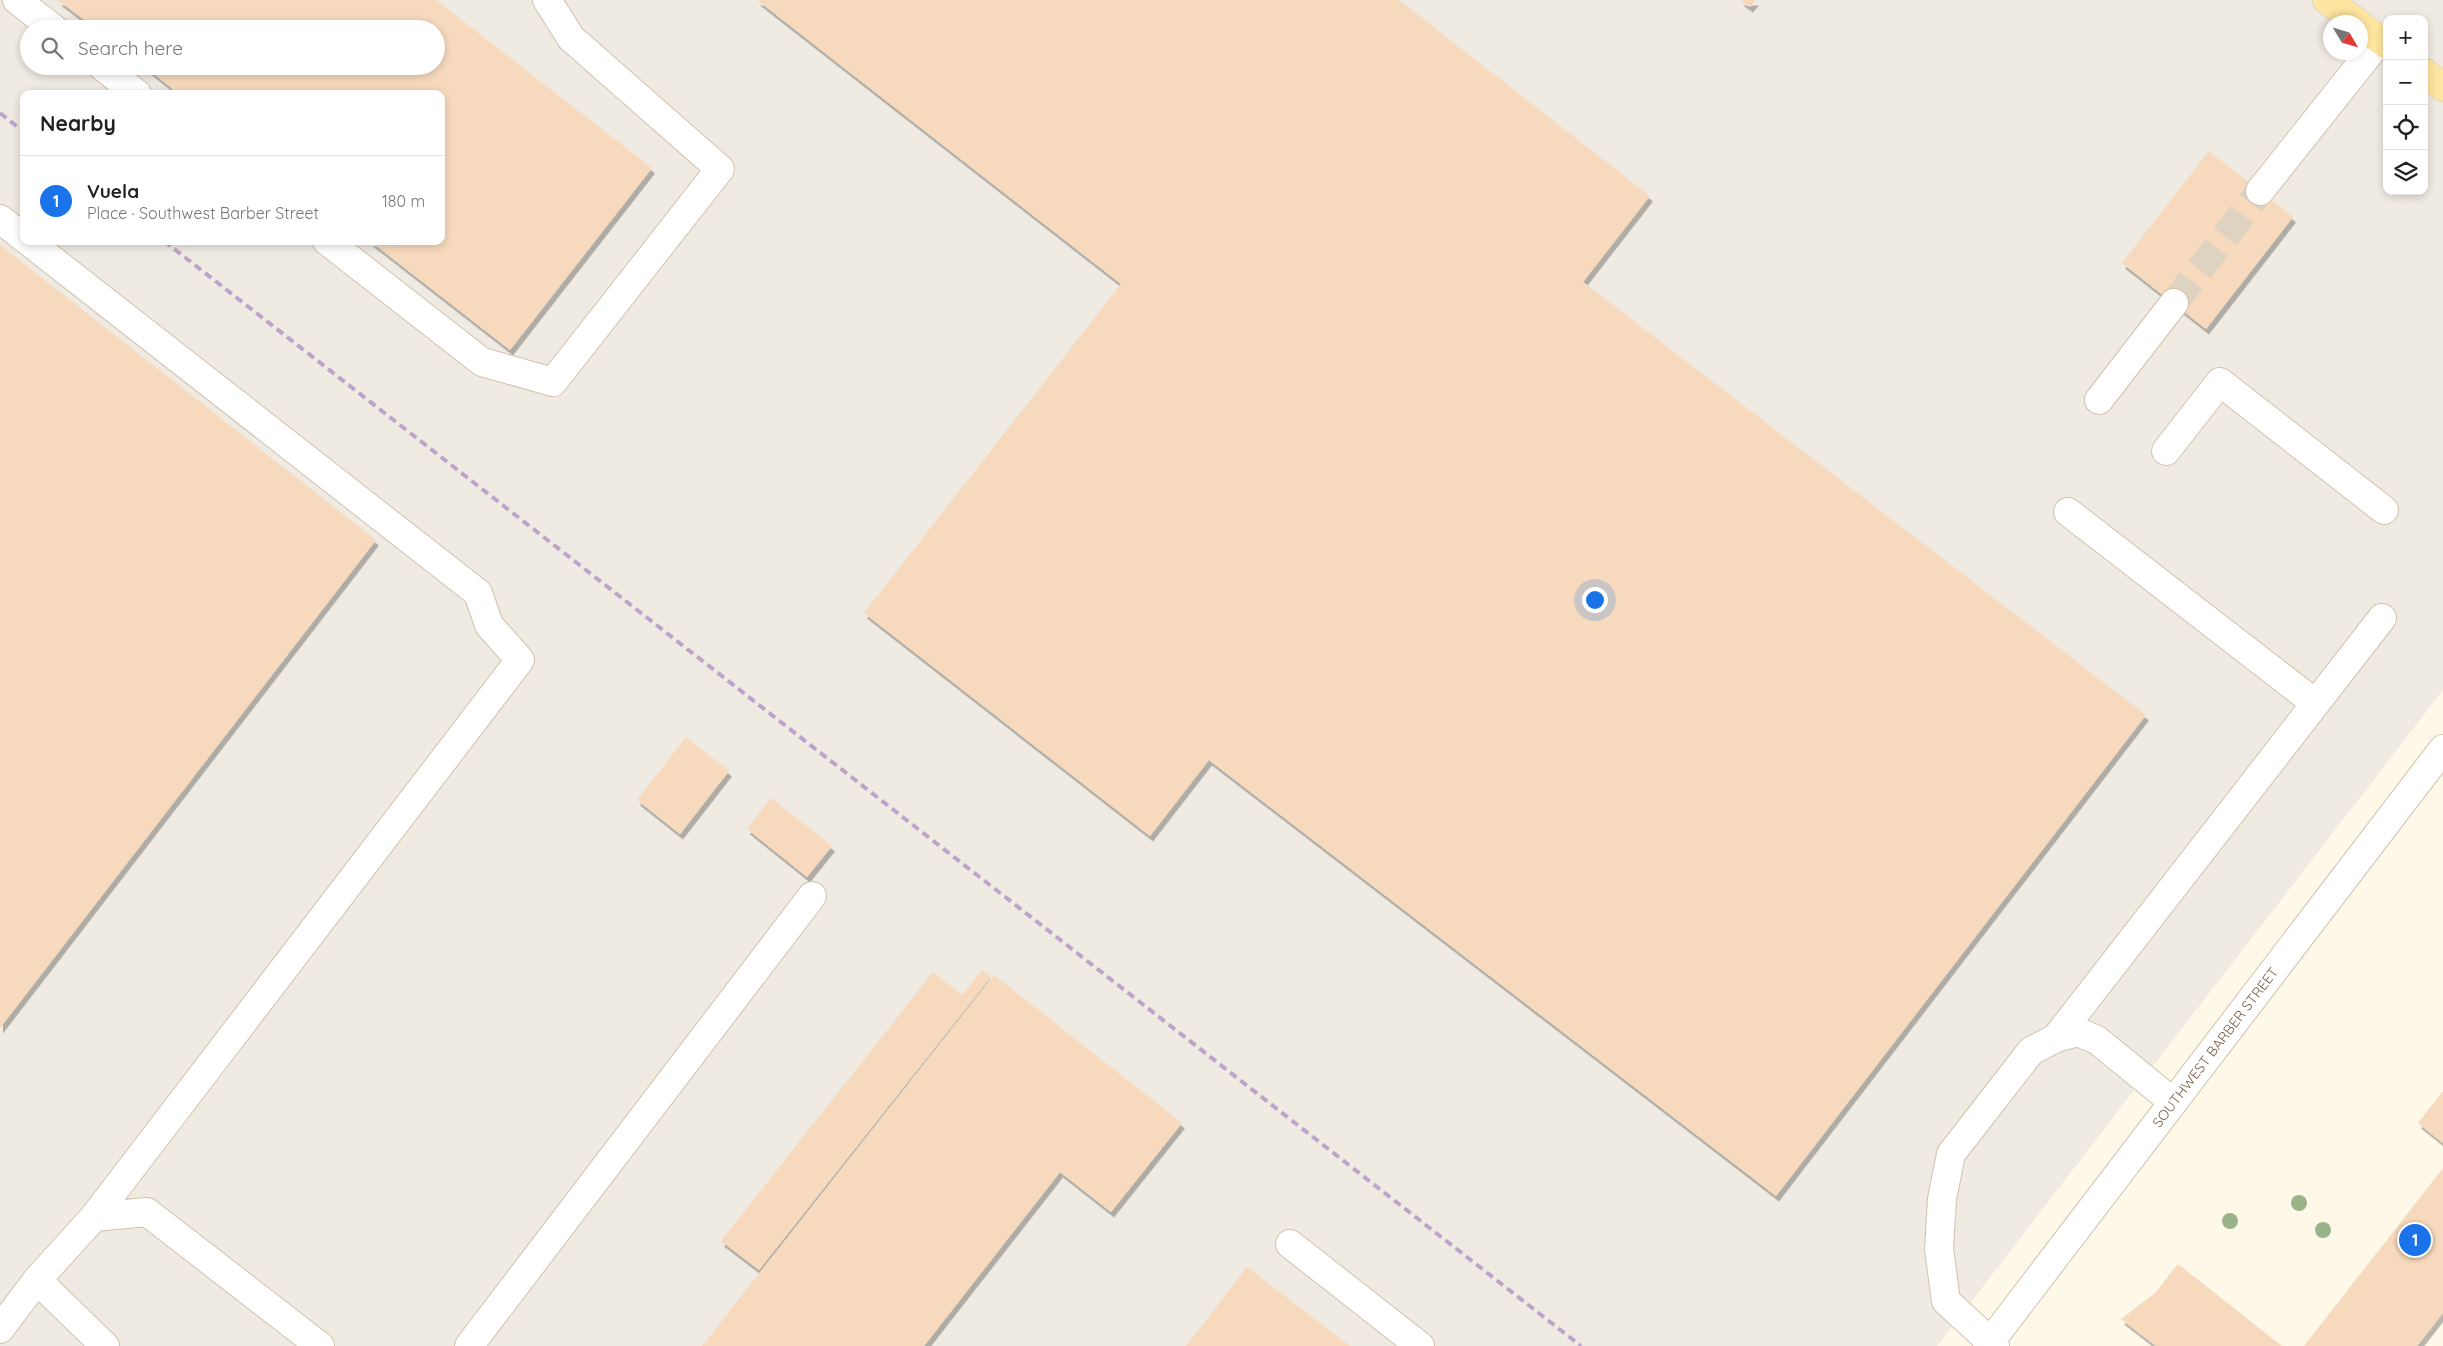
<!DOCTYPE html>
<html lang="en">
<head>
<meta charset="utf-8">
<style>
  body { margin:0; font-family:Quicksand,sans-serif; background:#f2f2f2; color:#222 }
  .controls { position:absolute; right:15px; top:15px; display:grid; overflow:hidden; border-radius:10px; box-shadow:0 2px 8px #0003 }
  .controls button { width:45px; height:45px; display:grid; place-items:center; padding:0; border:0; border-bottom:1px solid #e0e0e0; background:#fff; color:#222; font:25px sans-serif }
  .compass { position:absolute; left:2323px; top:15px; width:45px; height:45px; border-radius:50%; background:#fff; box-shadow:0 2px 8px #0003; rotate:128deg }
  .you { position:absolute; left:1594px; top:599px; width:18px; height:18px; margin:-12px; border:4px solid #fff; border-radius:50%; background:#1a73e8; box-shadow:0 0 0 8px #1a73e833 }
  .badge { display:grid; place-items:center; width:32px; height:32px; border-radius:50%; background:#1a73e8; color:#fff; font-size:16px; font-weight:700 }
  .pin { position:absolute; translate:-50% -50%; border:2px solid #fff; box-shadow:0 1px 5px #0006 }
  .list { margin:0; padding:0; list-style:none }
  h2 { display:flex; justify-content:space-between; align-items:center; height:65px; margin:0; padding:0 20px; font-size:21px }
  h2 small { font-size:16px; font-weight:400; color:#767676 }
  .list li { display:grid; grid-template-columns:32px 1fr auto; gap:15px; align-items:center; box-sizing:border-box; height:90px; padding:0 20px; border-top:1px solid #e0e0e0 }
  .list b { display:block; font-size:19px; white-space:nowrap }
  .list p { margin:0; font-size:16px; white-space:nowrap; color:#767676 }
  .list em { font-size:16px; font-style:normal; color:#767676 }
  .icon { flex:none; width:28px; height:28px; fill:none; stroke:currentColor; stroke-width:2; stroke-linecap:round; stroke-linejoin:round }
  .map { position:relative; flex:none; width:2443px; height:1346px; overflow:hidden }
  .search { position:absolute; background:#fff; box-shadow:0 2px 8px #0003; left:20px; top:20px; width:425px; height:55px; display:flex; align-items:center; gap:12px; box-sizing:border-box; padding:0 18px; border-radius:28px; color:#767676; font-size:19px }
  .panel { position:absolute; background:#fff; box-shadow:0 2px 8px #0003; left:20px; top:90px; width:425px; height:155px; border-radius:10px }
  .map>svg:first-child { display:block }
</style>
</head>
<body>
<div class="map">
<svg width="2443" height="1346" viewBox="0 0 2443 1346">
  <defs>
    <filter id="shadow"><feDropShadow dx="3" dy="5.5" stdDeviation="0" flood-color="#0004"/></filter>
  </defs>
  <rect width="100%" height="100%" fill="#fef8e9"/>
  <path fill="#efeae2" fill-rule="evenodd" d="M0,0h2443v690l-506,656h-1937zM2387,19h37v172h-37zM2330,22h30v30h-30zM29,29h407v37h-407zM24,94h417v147h-417z"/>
  <path fill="#f7dabd" filter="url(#shadow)" d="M58,0h378l216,168 -142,182 -140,-109h71v-147h-262l-35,-28h292v-37h-340z
    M757,0h642l251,196 -67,86 563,433 -370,481 -567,-436 -59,76 -286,-223 257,-329z
    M1740,0h16l-6,7z
    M2209,151l84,66 -87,112 -84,-66z
    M0,245l376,295 -376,488z
    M686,737l43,34 -49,63 -43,-34z
    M771,798l61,48 -25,31 -60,-48z
    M982,970l9,7 -232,293 -38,-29 212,-269 29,23z
    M994,975l188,148 -71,89 -51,-40 -136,174h-222z
    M2443,1091v52l-25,-20z
    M2443,1168v145l-26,33h-113z
    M2178,1264l104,82h-126l-35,-27 34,-26z
    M1247,1267l103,79h-164z"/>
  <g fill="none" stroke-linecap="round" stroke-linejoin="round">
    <path stroke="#ded2c1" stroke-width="28" stroke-dasharray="28 14" stroke-linecap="butt" d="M2174,303l86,-112"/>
    <defs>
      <g id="minor">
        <path d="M17,0l37,29"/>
        <path d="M102,66l35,28"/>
        <path d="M2260,191l120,-151"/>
        <path d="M0,219l24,19"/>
        <path d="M327,241l155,121 71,20 167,-213 -149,-131 -24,-38"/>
        <path d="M2099,400l75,-97"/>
        <path d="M2166,451l54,-69 164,128"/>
        <path d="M2068,512l247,191"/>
        <path d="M2056,1038l326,-420"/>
        <path d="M94,1217l53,-5 173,134"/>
        <path d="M1290,1244l130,102"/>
        <path d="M37,1280l68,66"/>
        <path d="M0,1329l37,-49 57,-63 426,-557 -31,-35 -11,-32 -450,-352"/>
        <path d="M469,1346l343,-450"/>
        <path id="s1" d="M1987,1346l456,-597"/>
        <path d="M1995,1346l-49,-45 -7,-52 3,-50 9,-45 80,-103 25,-13 22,-6 19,8 76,62"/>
      </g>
      <path id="major" d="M2327,0l30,22
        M2360,25l27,20
        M2424,72l19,15"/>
    </defs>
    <use href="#minor" stroke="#d3c1ac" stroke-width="30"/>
    <use href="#major" stroke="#ddd6d0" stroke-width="30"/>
    <use href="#minor" stroke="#fff" stroke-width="28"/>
    <use href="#major" stroke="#ffe59f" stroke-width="28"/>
    <path stroke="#bda4cb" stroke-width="4" stroke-dasharray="8 5" stroke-linecap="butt" d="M0,113l24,19
      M164,241l1417,1105"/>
  </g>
  <g fill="#9ab48a">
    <circle cx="2299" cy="1203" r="8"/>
    <circle cx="2230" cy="1221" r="8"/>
    <circle cx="2323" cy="1230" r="8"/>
  </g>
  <g text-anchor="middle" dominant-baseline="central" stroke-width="4" stroke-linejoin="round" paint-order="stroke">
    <g font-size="14" fill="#7d6049" stroke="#fffbf1">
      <text stroke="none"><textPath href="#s1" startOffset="376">SOUTHWEST BARBER STREET</textPath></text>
    </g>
  </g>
</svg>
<div class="controls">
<button>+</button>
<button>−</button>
<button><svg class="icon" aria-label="locate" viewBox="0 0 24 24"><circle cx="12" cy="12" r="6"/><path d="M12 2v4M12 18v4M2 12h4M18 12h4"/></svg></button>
<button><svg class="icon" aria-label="layers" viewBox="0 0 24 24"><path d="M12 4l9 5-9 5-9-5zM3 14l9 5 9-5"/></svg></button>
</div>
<svg class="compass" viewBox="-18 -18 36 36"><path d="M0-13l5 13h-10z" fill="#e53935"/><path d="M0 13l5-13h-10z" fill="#767676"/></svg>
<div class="you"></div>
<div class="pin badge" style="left:2415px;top:1240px">1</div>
<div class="search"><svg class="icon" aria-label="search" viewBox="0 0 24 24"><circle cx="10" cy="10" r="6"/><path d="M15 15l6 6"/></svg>Search here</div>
<section class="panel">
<h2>Nearby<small></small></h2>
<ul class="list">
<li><span class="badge">1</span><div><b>Vuela</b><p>Place · Southwest Barber Street</p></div><em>180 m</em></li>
</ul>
</section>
</div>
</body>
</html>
